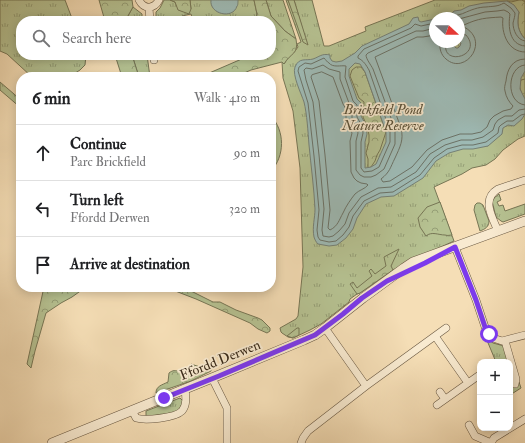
<!DOCTYPE html>
<html lang="en">
<head>
<meta charset="utf-8">
<style>
  body { margin:0; font-family:"IM FELL Double Pica",serif; background:#f2f2f2; color:#202124 }
  .controls { position:absolute; right:12px; bottom:12px; display:grid; overflow:hidden; border-radius:8px; box-shadow:0 2px 10px #0003 }
  .controls button { width:36px; height:36px; display:grid; place-items:center; padding:0; border:0; border-bottom:1px solid #e0e0e0; background:#fff; color:#202124; font:20px sans-serif }
  .compass { position:absolute; left:429px; top:12px; width:36px; height:36px; border-radius:50%; background:#fff; box-shadow:0 2px 10px #0003; rotate:111deg }
  .stop { position:absolute; width:12px; height:12px; margin:-9px; border:3px solid #7c3aed; border-radius:50%; background:#fff }
  .stop.end { background:#7c3aed; border-color:#fff; box-shadow:0 1px 4px #0008 }
  .list { margin:0; padding:0; list-style:none }
  h2 { display:flex; justify-content:space-between; align-items:center; height:52px; margin:0; padding:0 16px; font-size:17px }
  h2 small { font-size:13px; font-weight:400; color:#757577 }
  .list li { display:grid; grid-template-columns:26px 1fr auto; gap:12px; align-items:center; box-sizing:border-box; height:56px; padding:0 16px; border-top:1px solid #e0e0e0 }
  .list b { display:block; font-size:15px; white-space:nowrap }
  .list p { margin:0; font-size:13px; white-space:nowrap; color:#757577 }
  .list em { font-size:13px; font-style:normal; color:#757577 }
  .icon { flex:none; width:22px; height:22px; fill:none; stroke:currentColor; stroke-width:2; stroke-linecap:round; stroke-linejoin:round }
  .map { position:relative; flex:none; width:525px; height:443px; overflow:hidden }
  .search { position:absolute; background:#fff; box-shadow:0 2px 10px #0003; left:16px; top:16px; width:260px; height:44px; display:flex; align-items:center; gap:10px; box-sizing:border-box; padding:0 14px; border-radius:16px; color:#757577; font-size:15px }
  .panel { position:absolute; background:#fff; box-shadow:0 2px 10px #0003; left:16px; top:72px; width:260px; height:220px; border-radius:16px }
  .map>svg:first-child { display:block }
</style>
</head>
<body>
<div class="map">
<svg width="525" height="443" viewBox="0 0 525 443">
  <defs>
    <pattern id="grass-tufts" width="24" height="20" patternUnits="userSpaceOnUse"><rect width="24" height="20" fill="#b6c292"/><path d="M3 7l-1-3M5 7V3M7 7l1-3M15 17l-1-3M17 17v-4M19 17l1-3" fill="none" stroke="#959e76"/></pattern>
    <pattern id="forest-crowns" width="20" height="18" patternUnits="userSpaceOnUse"><rect width="20" height="18" fill="#b6c292"/><path d="M2 6a3 3 0 1 1 6 0M12 15a3 3 0 1 1 6 0" fill="none" stroke="#959e76"/></pattern>
  </defs>
  <rect width="100%" height="100%" fill="#f5deb6"/>
  <filter id="stains"><feTurbulence type="fractalNoise" baseFrequency=".005" numOctaves="4"/><feColorMatrix values="0 0 0 0 .2 0 0 0 0 .09 0 0 0 0 .02 0 0 0 .5 -.17"/></filter>
  <radialGradient id="worn" r=".72"><stop offset=".6" stop-color="#630" stop-opacity="0"/><stop offset="1" stop-color="#630" stop-opacity=".3"/></radialGradient>
  <path fill="url(#grass-tufts)" stroke="#777655" fill-rule="evenodd" d="M0,0h65l8,21h-52v34h65l-1,10 -5,5 -11,7h-37l-25,-23 -7,-3z
    M164,0h6l5,2 4,8 12,-1 -1,-9h64l3,14 -1,7h-63l-2,-7 -9,2v5h-26v-9l4,-4z
    M266,0h17l13,39 -11,-8 -14,-15z
    M286,0h2l19,44 -13,-44h18l12,46h5l37,-15 -1,-4 70,-27h90v136l-7,3 -15,11 -8,9 -9,6 -14,3 -10,6 -28,13 20,54 -42,19 -19,10 -33,23 -3,1 -7,5 -1,3 -28,22 -11,6 -17,8 -5,-1 -6,-4 -1,-1 -1,-4 16,-9 2,-3 5,-49 -3,-99 -7,-57 -10,-33 -1,-16 2,2c3,-7 10,-10 14,-17l-1,-3 4,-2zM435,18h24v24h-24z
    M133,7l9,7v7h-17z
    M132,55h15l3,22h-11z
    M0,82l21,18v8l-21,-18z
    M499,194l2,6 -4,2 2,4 4,-1 2,6 20,-7v10l-22,8 -2,-1 -5,-4 -4,-16 2,-3z
    M477,203h3l3,2 6,16c0,6 -4,8 -9,10l-6,-21 1,-5z
    M486,338l7,5 11,3 5,16h-13z
    M510,365l6,21 3,-4 2,6 -11,7z
    M180,398l3,3c-2,5 -3,8 -7,11l-30,5v-6z"/>
  <path fill="url(#forest-crowns)" stroke="#777655" d="M99,0h33l1,7 -8,14h-20z
    M170,0h20l1,9 -2,5 -11,-4 -3,-8z
    M254,0h12l5,16 14,15 11,8c3,16 -5,13 -12,25l-2,-2 -31,8 -16,7h-35l44,-19v-3h27v-34h-15l1,-7z
    M288,0h6l14,45 -5,-3z
    M519,0h3l3,2v37c-8,-9 -8,-16 -6,-27l-12,-11 4,1z
    M115,55h17l7,22h-17z
    M356,67h5l4,5 21,60 -6,18 -3,5 -2,6 -4,6 -2,1 -1,-1v-8l-2,-6 3,-11v-7l-2,-9 -4,-9 1,-15 -5,-4 -9,-22 2,-6z
    M525,79v26l-6,-20 2,-5z
    M440,202l12,33c-2,0 -4,1 -7,0 -7,0 -13,-4 -19,1l-6,-9 -2,-9 9,-11z
    M399,249l-8,17 2,4 -33,23 -3,1 -7,-10 3,-2 4,6 15,-12 -3,-5 2,-2 4,5 11,-8 -2,-9z
    M44,287h42l-14,10 -11,6 -15,10 -11,38 -4,17 -4,-4z
    M165,287h18l30,15h7l16,8 22,8 4,2 8,8v3l-3,2 -9,-4 -8,-6 -54,-24z
    M297,328h2v7l-6,3 -6,-2z
    M191,364l9,3 1,3 2,1 6,-4 2,1v3l-20,10 -35,12c0,-7 6,-8 12,-11l1,-9c4,-3 6,-3 11,-1l2,3h2l2,-6z"/>
  <path fill="#b6c292" stroke="#777655" d="M271,116c14,15 14,40 0,55v-11l2,-4 2,-11 -1,-11 -3,-6z"/>
  <path fill="#9ebbb6" stroke="#758177" fill-rule="evenodd" d="M211,0h27c0,1 0,6 -1,6 -4,14 -28,8 -26,-6z
    M507,1l7,4 5,7c-2,11 -2,18 6,27v32l-4,7 -1,11 5,10v15l-3,5 -8,7 -6,-1 -5,3 -1,6 -14,12 -15,3h-10l-14,4 -13,8 -13,17 -29,18 -13,1 -15,7 -9,14 -4,11 -7,9 -9,7 -8,1 -11,-2c-2,-2 -3,-4 -4,-7 -2,-10 1,-19 1,-28 -1,-21 -4,-43 -6,-64 -1,-13 -2,-31 -5,-43 -3,-9 -12,-27 -9,-35 4,-10 11,-6 18,-8 6,-2 9,-6 17,-4v3l2,3 4,1 6,-1 13,-8 7,-7 47,-22 4,-6 5,-1 1,4 2,1 14,-3v23h20l-1,4 2,2h2l2,-2 1,-3 -2,-2v-23h-20l11,-2 4,-5 7,-1 8,-4 15,-3zM355,63l5,1 5,8 21,60v10l-10,22 -5,3 -6,1v-26l2,-8 -1,-9 -5,-9v-13l-4,-4 -8,-23v-7z"/>
  <g fill="none" stroke-linecap="round" stroke-linejoin="round">
    <path stroke="#6b7267" stroke-width="1" d="M453,18c4,-4 7,-3 11,-5 7,-3 14,-6 22,-6 7,-1 11,0 18,-4l7,5 4,5c0,3 -1,6 -2,10 0,7 4,17 12,18
      M459,19l26,-7 12,-1 7,-1 4,2 2,2c-2,12 -1,31 15,32
      M435,23l-14,3 -6,-2 -4,4 -47,21 -6,7v2c6,3 8,7 11,12l21,61v11l-11,25 -7,4 -8,1 -3,-4v-26l2,-9 -1,-7 -5,-9v-12l-4,-4 -8,-24 1,-11c-5,-1 -13,2 -17,-3 -2,-1 -3,-3 -5,-5l-13,6 -6,-1 -6,4 -1,4 10,32 6,53 5,54 -2,20 1,7 2,3 9,2 7,-1 7,-6 6,-8 4,-11 11,-15 16,-8 13,-1 27,-17 14,-17 13,-9 15,-4h11l13,-3 12,-9 1,-6 2,-2 6,-4h6l8,-6 4,-1
      M435,28l-12,3h-7l-48,22 -2,2c0,4 5,10 7,14l22,60v15l-11,25 -8,6 -5,2h-7l-4,-2 -4,-5v-29l2,-8 -1,-5 -5,-9v-12l-3,-4 -9,-24v-7l-11,-3 -6,-4 -11,4 -6,-1 -2,2 2,10 7,22 6,53 5,54 -2,21 1,6 6,1 4,-1 6,-5 6,-7 4,-11 12,-16 17,-9 13,-1 25,-15 14,-18 15,-9 16,-5h11l11,-3 10,-7 2,-6 3,-4 7,-4h7l7,-6 6,-1
      M435,35l-12,2h-6l-42,20 26,71c3,12 -1,19 -6,30 -5,10 -5,14 -14,21l2,3 7,-1 22,-14 15,-17 15,-10 18,-6h12l9,-2 6,-5 3,-7 4,-4 9,-5 8,-2 2,-3c-4,-4 -7,-9 -8,-15 -1,-3 0,-6 1,-10 1,-11 6,-22 19,-22
      M440,42c-1,6 1,13 6,17 19,17 45,-18 18,-32v-2c15,-7 22,-7 37,-8l2,1c-2,15 5,34 22,34
      M446,42c-6,26 38,14 20,-7l-7,-2
      M525,65c-18,1 -20,38 0,40
      M322,72l11,5 10,27 3,5v11l6,13 -2,8 1,31 3,6 3,3 4,2 6,1 1,1c-3,4 -9,5 -13,9 -4,5 -9,12 -12,19 -4,7 -5,13 -13,17l-2,-2 2,-18 -5,-55 -6,-54 -8,-24 1,-2z"/>
    <defs>
      <path id="minor" d="M139,0c5,10 15,9 20,0
        M149,8l1,13
        M154,55v5
        M498,231c-6,-14 -17,-32 0,-42l27,-9
        M455,247l21,53 9,27 4,7 4,4 9,3 23,-6
        M435,336l33,47
        M505,341l11,38 -1,5
        M212,378l15,30v35
        M366,386l80,-58
        M440,392l5,7
        M437,405l41,-29
        M132,410l4,8c9,3 39,0 46,-7 5,-6 4,-14 3,-22
        M469,425l6,11 16,7
        M301,443l2,-5 5,-7 58,-45 -41,-58
        M491,443l3,-5 31,-19"/>
      <path id="tertiary" d="M52,443l160,-65 92,-38 11,-5 10,-7 38,-30 41,-30 9,-6 112,-41"/>
    </defs>
    <use href="#minor" stroke="#675640" stroke-width="8"/>
    <use href="#tertiary" stroke="#675640" stroke-width="10"/>
    <use href="#minor" stroke="#f8ead0" stroke-width="7"/>
    <use href="#tertiary" stroke="#f8ead0" stroke-width="9"/>
  </g>
  <g fill="none" stroke-linecap="round" stroke-linejoin="round">
    <path stroke="#7c3aed" stroke-width="5" d="M164,398l55,-22 96,-41 28,-21 19,-16 25,-17 38,-18 30,-16 21,53 9,27 4,7"/>
  </g>
  <g text-anchor="middle" dominant-baseline="central" stroke-width="3.5" stroke-linejoin="round" paint-order="stroke">
    <g font-size="14" font-style="italic" fill="#584f36" stroke="#f8ead0">
      <text x="383" y="109">Brickfield Pond<tspan x="383" dy="16">Nature Reserve</tspan></text>
    </g>
    <g font-size="14" fill="#382918" stroke="#f8ead0">
      <text transform="translate(220 360) rotate(-22)">Ffordd Derwen</text>
    </g>
  </g>
  <rect width="100%" height="100%" filter="url(#stains)"/>
  <rect width="100%" height="100%" fill="url(#worn)"/>
</svg>
<div class="controls">
<button>+</button>
<button>−</button>
</div>
<svg class="compass" viewBox="-18 -18 36 36"><path d="M0-13l5 13h-10z" fill="#e53935"/><path d="M0 13l5-13h-10z" fill="#757577"/></svg>
<div class="stop" style="left:489px;top:334px"></div>
<div class="stop end" style="left:164px;top:398px"></div>
<div class="search"><svg class="icon" aria-label="search" viewBox="0 0 24 24"><circle cx="10" cy="10" r="6"/><path d="M15 15l6 6"/></svg>Search here</div>
<section class="panel">
<h2>6 min<small>Walk · 410 m</small></h2>
<ul class="list">
<li><svg class="icon" aria-label="ahead" viewBox="0 0 24 24"><path d="M12 20V5M6 11l6-6 6 6"/></svg><div><b>Continue</b><p>Parc Brickfield</p></div><em>90 m</em></li>
<li><svg class="icon" aria-label="left" viewBox="0 0 24 24"><path d="M17 20v-9H6M10 6l-5 5 5 5"/></svg><div><b>Turn left</b><p>Ffordd Derwen</p></div><em>320 m</em></li>
<li><svg class="icon" aria-label="arrive" viewBox="0 0 24 24"><path d="M6 21V4h12l-3 4 3 4H6"/></svg><div><b>Arrive at destination</b></div></li>
</ul>
</section>
</div>
</body>
</html>
